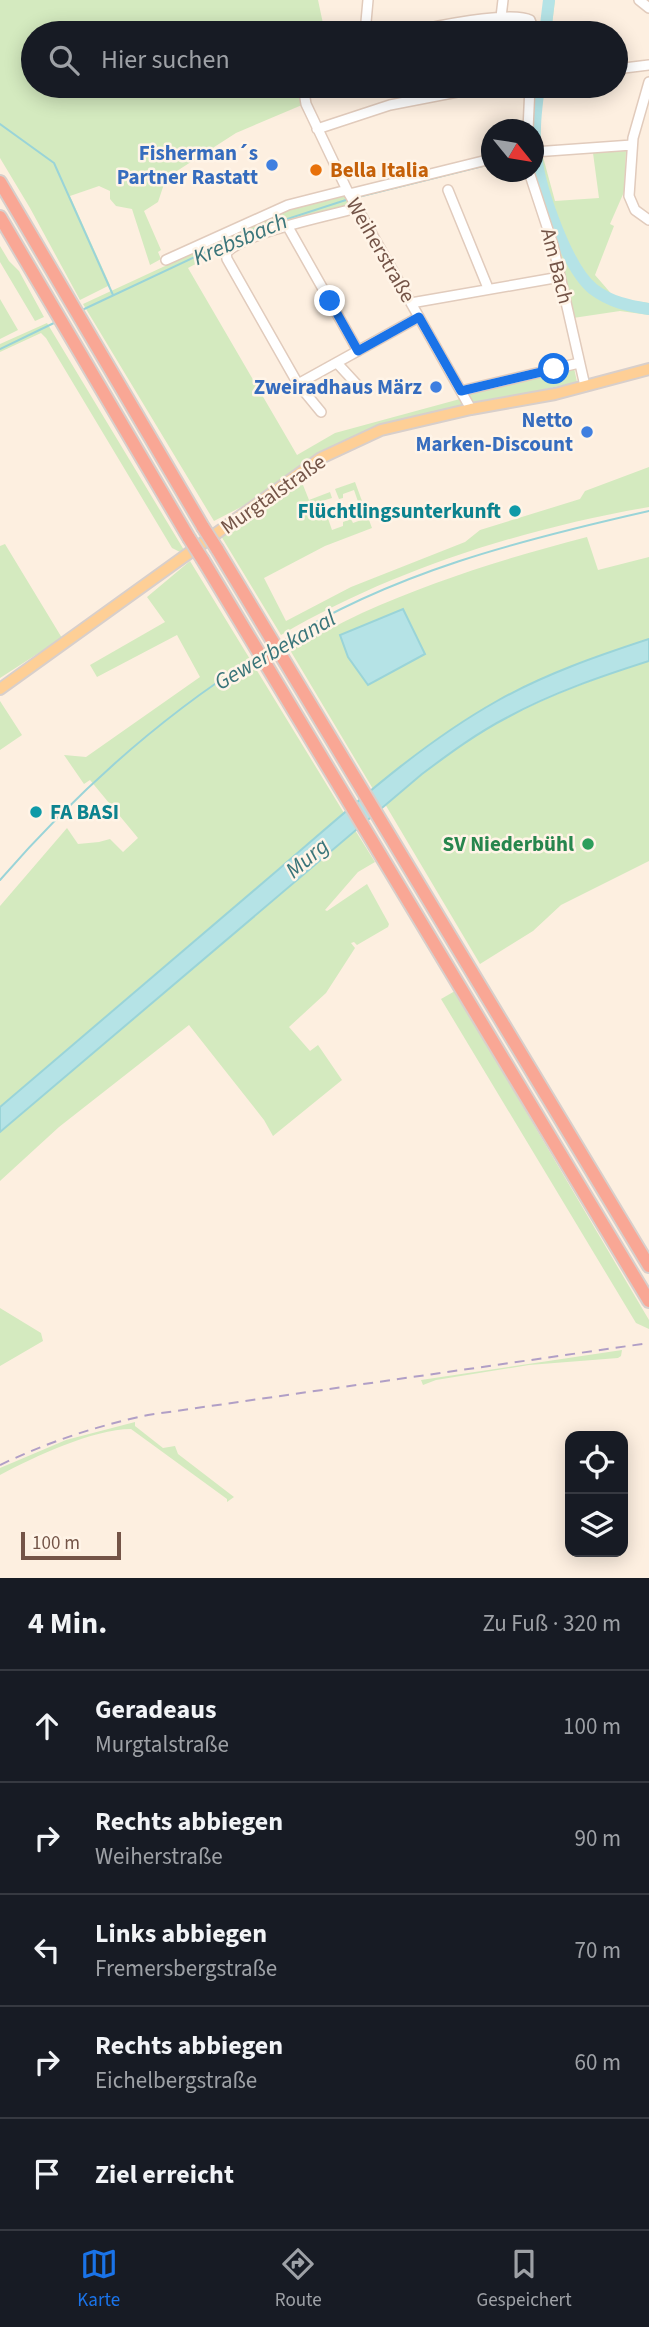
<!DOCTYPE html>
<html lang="de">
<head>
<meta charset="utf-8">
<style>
  body { margin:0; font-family:"Source Sans 3",sans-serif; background:#20242c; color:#f1f3f6 }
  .controls { position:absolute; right:21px; bottom:21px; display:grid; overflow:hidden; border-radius:14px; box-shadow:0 4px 18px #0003 }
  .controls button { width:63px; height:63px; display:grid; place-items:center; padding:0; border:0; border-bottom:2px solid #363941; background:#171b24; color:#f1f3f6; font:35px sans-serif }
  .compass { position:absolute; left:481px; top:119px; width:63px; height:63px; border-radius:50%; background:#171b24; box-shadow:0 4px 18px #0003; rotate:120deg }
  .scale { position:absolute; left:21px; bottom:18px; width:100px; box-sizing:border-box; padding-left:7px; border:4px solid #745447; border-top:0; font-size:19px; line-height:24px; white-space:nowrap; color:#745447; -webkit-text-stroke:5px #fff4e7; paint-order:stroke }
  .stop { position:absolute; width:21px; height:21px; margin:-16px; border:5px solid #1a73e8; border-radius:50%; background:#fff }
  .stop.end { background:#1a73e8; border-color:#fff; box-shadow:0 2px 7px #0008 }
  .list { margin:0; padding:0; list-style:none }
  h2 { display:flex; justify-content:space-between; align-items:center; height:91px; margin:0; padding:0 28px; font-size:30px }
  h2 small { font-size:23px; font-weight:400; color:#9ea1a6 }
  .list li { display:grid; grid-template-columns:46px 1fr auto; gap:21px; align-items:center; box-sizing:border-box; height:112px; padding:0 28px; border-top:2px solid #363941 }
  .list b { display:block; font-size:26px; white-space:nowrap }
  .list p { margin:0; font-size:23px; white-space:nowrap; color:#9ea1a6 }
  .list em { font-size:23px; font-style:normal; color:#9ea1a6 }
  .icon { flex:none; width:38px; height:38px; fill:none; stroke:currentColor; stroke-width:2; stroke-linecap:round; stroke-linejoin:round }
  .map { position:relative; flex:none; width:649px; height:1578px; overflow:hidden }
  .search { position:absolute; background:#171b24; box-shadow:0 4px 18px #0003; left:21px; right:21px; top:21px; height:77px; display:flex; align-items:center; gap:18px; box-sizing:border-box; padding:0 24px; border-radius:38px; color:#9ea1a6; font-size:26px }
  .sheet { height:651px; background:#171b24 }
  nav { display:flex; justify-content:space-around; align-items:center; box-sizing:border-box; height:98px; border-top:2px solid #363941; background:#171b24; font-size:19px; color:#9ea1a6 }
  nav a { display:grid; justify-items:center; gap:4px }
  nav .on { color:#1a73e8 }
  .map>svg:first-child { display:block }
</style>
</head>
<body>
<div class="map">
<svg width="649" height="1578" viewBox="0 0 649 1578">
  <rect width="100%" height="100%" fill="#fdefe0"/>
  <path fill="#d4eabf" d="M0,0h318l7,33h-292v53h253l-2,2 3,7 11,-2 4,12 -66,28 -70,45 -8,24 -14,9 17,39 -3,2 3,7 -11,6 -18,-56 -16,-3 -6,-7v-8l-11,-5 -29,10 40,89 -30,15 -50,-92 -30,-50z
    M544,0h11l-4,33h-11z
    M533,86h12l-4,27v34l-7,1z
    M626,151l-2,41 -14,32 4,2 -19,49 20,23 34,5v4c-14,-3 -29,-4 -42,-11 -43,-21 -58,-97 -69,-139h5l12,44 44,-3 -6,-45z
    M534,160c18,51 22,125 83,146 10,4 21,5 32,6v3l-29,-4 -47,7 -40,-146z
    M345,196l5,9 -98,29 -64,34 109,187 38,-22 125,-34 4,6 -138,46 -83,55 -29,15 -131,-217 190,-88 28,-10z
    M0,246l9,15 10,10 25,46 -9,4 -35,-59z
    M0,299l18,31 -18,9z
    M47,323l137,227 -4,2 -8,-4 -126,-210 -5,-5 -41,19v-8z
    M574,368l3,14 -98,22 -6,-2 -5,-6 1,-3z
    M649,467v40c-127,22 -257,63 -368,128l-60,-99 68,-48 14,-3 6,15 21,-8 2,6 -10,3 10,29 11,-4v-4l8,-3 2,4 11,-4 -10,-29 -11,4v4l-4,1 -4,-10 20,-7 17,46 -47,18 -61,32 22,43 65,-34 114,-45 15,-12 100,-31 5,-8z
    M587,537l11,33 51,-13v82c-42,14 -85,28 -125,48 -55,26 -103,64 -151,102l-83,-139c24,-12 48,-26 72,-37 73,-33 148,-56 225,-76z
    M5,544l57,94 -62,40v-132z
    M190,561l154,252 -344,294v-201l67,-78 11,16 21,-2 11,-3 13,13 15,-14 -48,-58 -6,4 -20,-29 22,2 114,-80 -23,-42 -80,42 -7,-12 75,-43 -18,-25z
    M649,661v200l-88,44 -28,26 -53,33 -95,-160c28,-23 56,-47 86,-66 55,-34 116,-57 178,-77z
    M0,701l22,34 -22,15z
    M355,830l20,32 -17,10 -33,38 2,1 40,-27 22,40 -1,3 -31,18 -3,-3 -3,1 4,5 -29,45 -37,34 21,24 8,-6 24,35 -69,56 -9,-16 -75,-95 -130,102 -59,54v-49z
    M455,991l194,329v9l-13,-6 -195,-324z
    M0,1308l41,25 2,8 -43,25z
    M622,1350l-1,6 -3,2 -89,7 -93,15 -13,5 -2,-5z
    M135,1422v4l28,22 12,-2 3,8 56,43 -7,5v-3l-96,-70c-38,0 -97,28 -131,46v-7l66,-28z"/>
  <path fill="#b5e3e6" stroke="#9ad4d8" stroke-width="2" d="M403,609l22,45 -57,31 -20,-28 -8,-22z
    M649,639v22c-47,15 -97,32 -141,56 -31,16 -58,36 -86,57l-422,358v-25c93,-79 186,-159 279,-238 69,-59 138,-123 218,-168 48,-27 100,-45 152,-62z"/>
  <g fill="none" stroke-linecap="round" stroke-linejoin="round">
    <path stroke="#9ad4d8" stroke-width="2" d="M0,124l54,39 59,132
      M354,198l137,-34
      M80,311l170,-80 99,-32
      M0,349l56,-27
      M280,643c113,-71 241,-103 369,-132
      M0,880c74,-85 159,-162 254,-222"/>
    <path stroke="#b5e3e6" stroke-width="12" d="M545,33l4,-33
      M539,86c-3,23 -6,47 -3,70 4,34 31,112 57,133 17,13 36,17 56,20"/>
    <defs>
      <path id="minor" d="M639,0l10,8
        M501,17l2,-17
        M365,33l3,-33
        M408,33c23,-6 104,-23 122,-13l5,13
        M616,69l33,-4
        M649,82l-16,56 -4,58 6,14 14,10
        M303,86l3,18 41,86 124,219
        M317,129l73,-24 98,-19
        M528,130l2,-44
        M534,152l98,-7
        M529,172l24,73 32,141
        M448,190l40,98
        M349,194l142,-35
        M288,227l70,124
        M166,260l122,-55 59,-15
        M411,303l149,-26
        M337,363l24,26 7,1
        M298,384l121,-67
        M461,391l118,-28
        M321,412l-23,-28 -71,-125 -1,-6c20,-21 101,-37 131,-45"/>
      <path id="major" d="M0,689l321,-231 60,-28 90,-21 84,-15 94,-25"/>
      <path id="highway" d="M0,182l203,345
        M0,217l189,321
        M217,549l432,717
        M203,560l446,741"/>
    </defs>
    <use href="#minor" stroke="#e1cbbc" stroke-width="12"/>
    <use href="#major" stroke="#d8cfcb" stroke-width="14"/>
    <use href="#highway" stroke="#d8cfcb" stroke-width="16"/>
    <use href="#minor" stroke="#fff" stroke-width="9"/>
    <use href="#major" stroke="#fecf96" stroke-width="10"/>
    <use href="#highway" stroke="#f9a795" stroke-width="12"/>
    <path stroke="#b19fc6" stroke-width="2" stroke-dasharray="10 7" stroke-linecap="butt" d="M0,1465c48,-23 96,-39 148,-50l501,-72"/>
    <defs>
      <path id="highway-bridge" d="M203,527l14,22
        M189,538l14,22"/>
    </defs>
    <use href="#highway-bridge" stroke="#d8cfcb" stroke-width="16" stroke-linecap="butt"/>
    <use href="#highway-bridge" stroke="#f9a795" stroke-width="12"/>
  </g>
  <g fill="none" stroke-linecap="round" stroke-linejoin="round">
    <path stroke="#1a73e8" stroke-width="9" d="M330,301l28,50 61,-34 42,74 93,-22"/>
  </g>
  <g fill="#3f7fe0" stroke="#fff4e7" stroke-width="2.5">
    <circle cx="272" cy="165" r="7"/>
    <circle cx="436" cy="387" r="7"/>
    <circle cx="587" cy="432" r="7"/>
  </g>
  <circle fill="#e8710a" stroke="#fff4e7" stroke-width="2.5" cx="316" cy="170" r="7"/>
  <g fill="#0f9aa8" stroke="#fff4e7" stroke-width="2.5">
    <circle cx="515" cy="511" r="7"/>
    <circle cx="36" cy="812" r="7"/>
  </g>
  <circle fill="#2e9e5b" stroke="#fff4e7" stroke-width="2.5" cx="588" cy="844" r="7"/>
  <g text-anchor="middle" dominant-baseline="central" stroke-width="5" stroke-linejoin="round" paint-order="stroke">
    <g font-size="21" font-weight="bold" fill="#366cbe" stroke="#fff4e7" text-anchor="end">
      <text x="258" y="153">Fisherman´s<tspan x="258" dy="24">Partner Rastatt</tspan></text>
      <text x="422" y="387">Zweiradhaus März</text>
      <text x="573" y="420">Netto<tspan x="573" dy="24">Marken-Discount</tspan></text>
    </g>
    <g font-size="21" font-weight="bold" fill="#c56008" stroke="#fff4e7" text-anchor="start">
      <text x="330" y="170">Bella Italia</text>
    </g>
    <g font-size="21" fill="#745447" stroke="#fff4e7">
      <text transform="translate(381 250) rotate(60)">Weiherstraße</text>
      <text transform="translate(557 266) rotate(76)">Am Bach</text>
      <text transform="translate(273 494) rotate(-35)">Murgtalstraße</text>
    </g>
    <g font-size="21" font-weight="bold" fill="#0d838f" stroke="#fff4e7" text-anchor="end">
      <text x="501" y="511">Flüchtlingsunterkunft</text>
      <text x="50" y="812" text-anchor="start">FA BASI</text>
    </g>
    <g font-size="21" font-weight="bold" fill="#27864d" stroke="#fff4e7" text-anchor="end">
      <text x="574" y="844">SV Niederbühl</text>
    </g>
    <g font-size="23" font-style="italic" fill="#3a757a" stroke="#fff4e7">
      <text transform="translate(240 239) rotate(-23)">Krebsbach</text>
      <text transform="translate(275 650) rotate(-30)">Gewerbekanal</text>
      <text transform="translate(307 858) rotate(-40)">Murg</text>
    </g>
  </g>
</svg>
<div class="controls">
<button><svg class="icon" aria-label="locate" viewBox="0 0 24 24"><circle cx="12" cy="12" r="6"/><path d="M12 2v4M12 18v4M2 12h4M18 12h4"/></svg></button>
<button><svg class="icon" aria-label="layers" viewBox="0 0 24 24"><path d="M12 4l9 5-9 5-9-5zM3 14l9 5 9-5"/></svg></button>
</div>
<svg class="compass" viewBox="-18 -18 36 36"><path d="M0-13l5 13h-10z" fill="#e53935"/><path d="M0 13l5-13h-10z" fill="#9ea1a6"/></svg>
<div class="scale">100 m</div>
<div class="stop" style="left:554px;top:369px"></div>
<div class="stop end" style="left:330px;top:301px"></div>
<div class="search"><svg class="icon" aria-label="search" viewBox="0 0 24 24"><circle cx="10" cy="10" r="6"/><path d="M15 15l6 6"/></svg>Hier suchen</div>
</div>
<section class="sheet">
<h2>4 Min.<small>Zu Fuß · 320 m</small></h2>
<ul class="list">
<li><svg class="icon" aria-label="ahead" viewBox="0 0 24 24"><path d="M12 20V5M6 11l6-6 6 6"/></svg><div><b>Geradeaus</b><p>Murgtalstraße</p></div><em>100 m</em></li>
<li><svg class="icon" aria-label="right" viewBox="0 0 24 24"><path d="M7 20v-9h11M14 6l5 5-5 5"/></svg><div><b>Rechts abbiegen</b><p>Weiherstraße</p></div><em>90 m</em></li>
<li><svg class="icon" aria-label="left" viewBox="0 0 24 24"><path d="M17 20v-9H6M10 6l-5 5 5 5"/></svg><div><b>Links abbiegen</b><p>Fremersbergstraße</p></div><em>70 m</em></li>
<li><svg class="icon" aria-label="right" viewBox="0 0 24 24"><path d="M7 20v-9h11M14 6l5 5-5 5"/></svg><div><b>Rechts abbiegen</b><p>Eichelbergstraße</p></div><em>60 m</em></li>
<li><svg class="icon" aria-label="arrive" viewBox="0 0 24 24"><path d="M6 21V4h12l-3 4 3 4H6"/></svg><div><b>Ziel erreicht</b></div></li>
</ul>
</section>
<nav>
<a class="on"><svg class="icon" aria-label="map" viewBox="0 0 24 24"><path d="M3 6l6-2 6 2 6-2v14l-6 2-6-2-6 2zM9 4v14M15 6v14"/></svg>Karte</a>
<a><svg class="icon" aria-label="directions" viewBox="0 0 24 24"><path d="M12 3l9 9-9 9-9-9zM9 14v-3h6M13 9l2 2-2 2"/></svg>Route</a>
<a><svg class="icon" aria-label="saved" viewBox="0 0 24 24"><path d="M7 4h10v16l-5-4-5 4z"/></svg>Gespeichert</a>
</nav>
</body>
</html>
